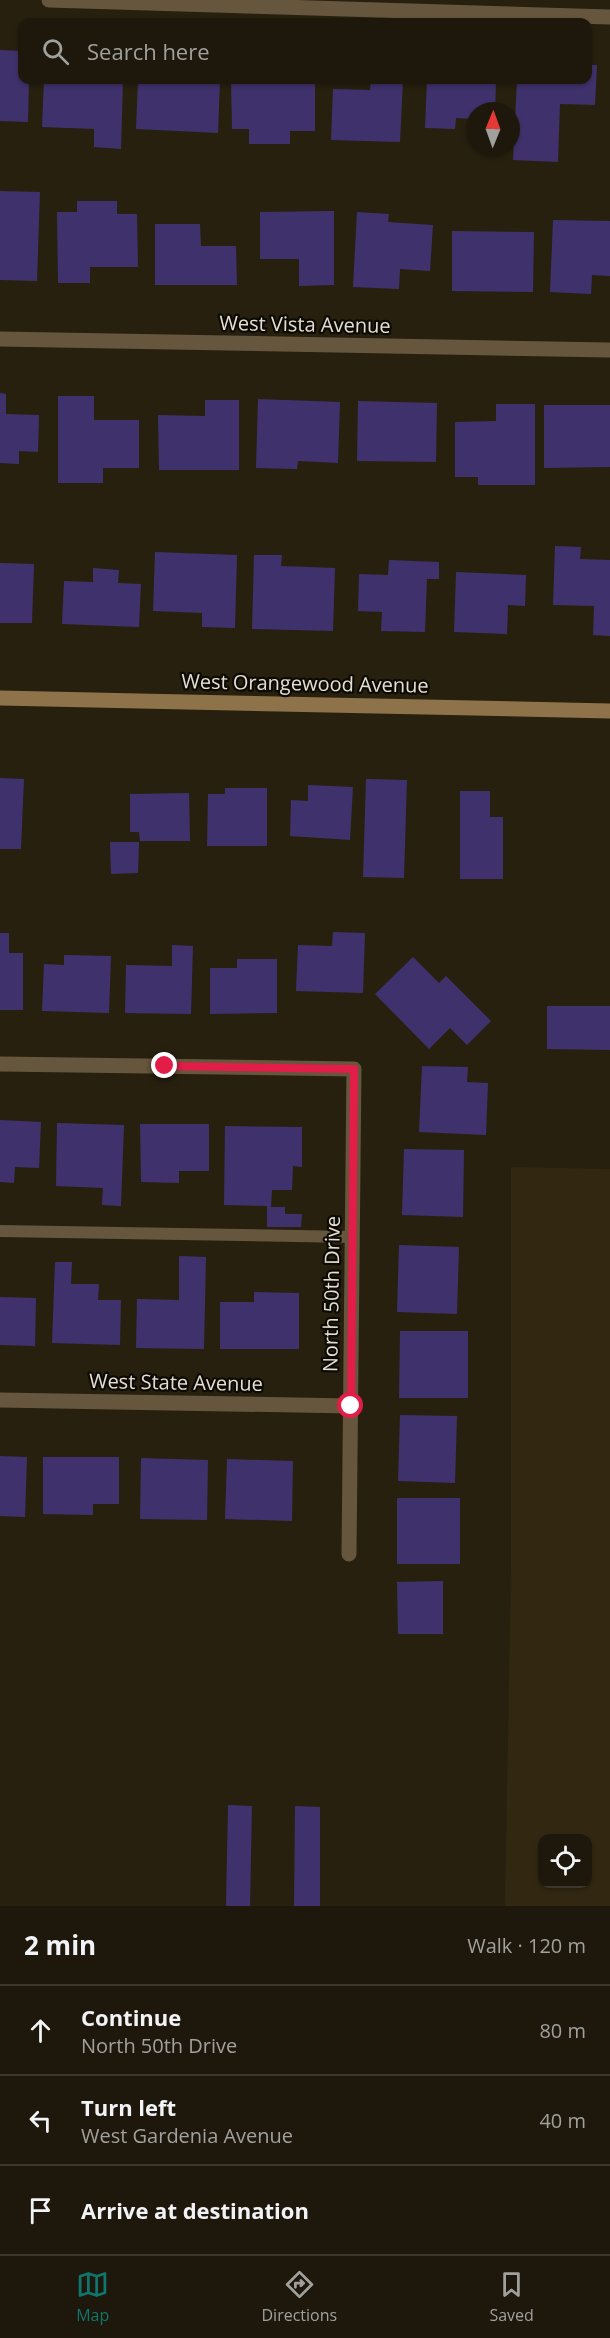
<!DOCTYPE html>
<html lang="en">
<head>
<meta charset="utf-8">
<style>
  body { margin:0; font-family:"Open Sans",sans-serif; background:#2a2519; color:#f1f3f6 }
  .controls { position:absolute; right:18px; bottom:18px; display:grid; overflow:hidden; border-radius:12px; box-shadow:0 2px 4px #0004 }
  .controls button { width:54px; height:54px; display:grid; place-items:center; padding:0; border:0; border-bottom:2px solid #3b372c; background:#1d180b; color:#f1f3f6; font:30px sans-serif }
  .compass { position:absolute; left:466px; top:102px; width:54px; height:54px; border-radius:50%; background:#1d180b; box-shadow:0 2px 4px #0004; rotate:1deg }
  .stop { position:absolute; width:18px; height:18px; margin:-14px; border:4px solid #e11d48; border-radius:50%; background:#fff }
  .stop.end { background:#e11d48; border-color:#fff; box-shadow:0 2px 6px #0008 }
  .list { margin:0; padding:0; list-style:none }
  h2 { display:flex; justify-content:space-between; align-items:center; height:78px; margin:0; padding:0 24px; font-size:26px }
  h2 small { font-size:20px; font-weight:400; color:#a0a09d }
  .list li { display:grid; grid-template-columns:39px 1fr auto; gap:18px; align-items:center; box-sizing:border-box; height:90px; padding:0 24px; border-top:2px solid #3b372c }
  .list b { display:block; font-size:22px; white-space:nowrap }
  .list p { margin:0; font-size:20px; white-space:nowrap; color:#a0a09d }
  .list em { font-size:20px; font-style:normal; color:#a0a09d }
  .icon { flex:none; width:33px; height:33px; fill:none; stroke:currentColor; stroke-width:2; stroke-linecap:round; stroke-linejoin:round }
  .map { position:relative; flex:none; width:610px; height:1906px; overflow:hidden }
  .search { position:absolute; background:#1d180b; box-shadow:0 2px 4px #0004; left:18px; right:18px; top:18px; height:66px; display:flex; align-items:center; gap:15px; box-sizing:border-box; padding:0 21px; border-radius:12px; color:#a0a09d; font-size:22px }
  .sheet { height:348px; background:#1d180b }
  nav { display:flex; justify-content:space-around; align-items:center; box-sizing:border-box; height:84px; border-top:2px solid #3b372c; background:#1d180b; font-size:16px; color:#a0a09d }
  nav a { display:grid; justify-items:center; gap:3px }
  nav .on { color:#0f766e }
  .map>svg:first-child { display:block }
</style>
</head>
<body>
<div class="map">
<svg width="610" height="1906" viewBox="0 0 610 1906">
  <rect width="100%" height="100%" fill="#27200f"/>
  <path fill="#322811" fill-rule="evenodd" d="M511,1167l99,2v737h-105l6,-333zM542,1838h46v46h-46z"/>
  <path fill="#3f326c" d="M0,50l22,1v29h7l-1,42 -28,-1z
    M588,65h9l-2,40 -35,-1 -2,58 -45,-2 4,-80h71z
    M44,80h79l-2,69 -27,-2v-18l-52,-2z
    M138,80h82l-2,53 -82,-4z
    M231,80h84v51h-25v13h-41v-15h-17z
    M371,80h32l-3,62 -69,-2 2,-51 37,1z
    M427,80h44v1l25,1 -1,29h-20v8l-19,-1 -1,11 -30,-1z
    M0,191l40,1 -3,89 -37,-1z
    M77,201h40v13h20l1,53h-48v16h-32l-1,-71h20z
    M334,211v74l-35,1v-27h-39v-47z
    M357,212l32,2 -1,8 45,3 -3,46 -30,-2 -1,20 -46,-2z
    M553,220l57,1v55l-18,-1 -1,19 -41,-2z
    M155,224h45l1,22h35l1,39h-82z
    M452,231l82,1 -1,60 -81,-1z
    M0,393l6,1v20l33,1 -1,37 -19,-1v13l-19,-1z
    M58,396h36v24h45v48h-36v15h-45z
    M258,399l82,3 -2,61 -40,-2 -1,8 -41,-1z
    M205,400h34v70h-80l-1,-55 47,1z
    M358,401l79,2 -1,59 -79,-1z
    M496,404h39v81h-57v-8h-23v-55l41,-1z
    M544,405h66v62l-66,1z
    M555,546l26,1 -1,12 30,1v76l-17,-1 1,-29 -41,-1z
    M155,552l82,3 -2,73 -33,-1v-14l-49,-2z
    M254,555h28l-1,11 54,2 -2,63 -81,-2z
    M389,560l50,2v17h-12l-2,53 -44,-1 1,-19 -24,-1 1,-37 29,1z
    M0,563l34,1 -2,59h-32z
    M93,568l26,2 -1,13 23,1 -2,43 -77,-3 2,-43 29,1z
    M456,572l70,3 -1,31 -17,-1 -1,29 -53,-2z
    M0,778l24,1 -3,70h-21z
    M366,779l41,1 -3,98 -41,-1z
    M308,785l45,2 -3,53 -60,-4 1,-36 17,1z
    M225,788h42v58h-60l1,-52h17z
    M460,791h30v26h13v62h-43z
    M189,793l1,48h-50l-1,-9h-9v-38z
    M110,842h29l-1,31 -27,1z
    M333,932l32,1 -2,60 -67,-2 2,-46 34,1z
    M0,933h9v20h14v57h-23z
    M172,945l21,1 -2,68 -66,-1 1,-48 46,1z
    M64,955l47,1 -2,57 -67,-2 2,-47 20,1z
    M413,957l26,26 7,-7 45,45 -24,24 -17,-17 -21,21 -54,-55z
    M237,959h40v54l-67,1v-46h27z
    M547,1006h63v44l-63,-1z
    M422,1066l46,1 -1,15 21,1 -2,52 -67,-3z
    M0,1120l41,2 -2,46 -24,-1 -1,16 -14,-1z
    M57,1123l67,2 -3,81 -19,-1 1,-17 -47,-2z
    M140,1124h69v47h-30v12l-38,-1z
    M225,1126l77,1v40l-9,-1 -1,24h-20l-1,17h14v7h17l-1,13h-34v-21l-43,-1z
    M404,1149l60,1 -1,67 -61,-2z
    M399,1245l60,2 -2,67 -60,-2z
    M179,1256l27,1 -2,92 -68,-1 1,-49 42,1z
    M55,1262h17l-1,22h28l-1,16h23l-1,45 -68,-2z
    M254,1292l45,1v56h-79v-47h34z
    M0,1297l36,1 -1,48 -35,-1z
    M400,1331h68v67h-69z
    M400,1415l57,1 -2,67 -57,-2z
    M0,1456l27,1 -2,60 -25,-1z
    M43,1457h76v47h-26v11l-50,-1z
    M141,1458l67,2 -1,60 -67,-1z
    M227,1459l66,2 -1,60 -67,-2z
    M397,1498h63v66h-63z
    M443,1581v53h-45l-1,-52z
    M228,1805l24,1 -2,100h-24z
    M295,1806l25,1v99h-26z"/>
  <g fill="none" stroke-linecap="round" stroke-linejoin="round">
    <path stroke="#66563d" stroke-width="12" d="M0,1231l352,6"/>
    <path stroke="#66563d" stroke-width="15" d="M49,0l561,17
      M0,339l610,11
      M0,1064l354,5 -5,485
      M0,1400l351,6"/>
    <path stroke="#8e734a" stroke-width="15" d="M0,698l610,13"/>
  </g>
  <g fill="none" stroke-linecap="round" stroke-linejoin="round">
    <path stroke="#e11d48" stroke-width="8" d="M165,1066l189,3 -3,337"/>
  </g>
  <g text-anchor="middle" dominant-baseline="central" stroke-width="4.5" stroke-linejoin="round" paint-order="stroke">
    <g font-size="20" fill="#e3dfd4" stroke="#0d0a04">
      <text transform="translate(305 324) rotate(1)">West Vista Avenue</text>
      <text transform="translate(305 683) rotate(1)">West Orangewood Avenue</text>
      <text transform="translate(331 1294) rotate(-89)">North 50th Drive</text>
      <text transform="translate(176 1382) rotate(1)">West State Avenue</text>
    </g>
  </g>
</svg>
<div class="controls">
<button><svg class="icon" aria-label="locate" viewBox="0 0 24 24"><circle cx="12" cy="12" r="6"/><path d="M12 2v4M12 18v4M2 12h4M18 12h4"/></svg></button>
</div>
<svg class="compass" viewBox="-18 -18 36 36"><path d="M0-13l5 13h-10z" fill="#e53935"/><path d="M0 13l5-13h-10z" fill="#a0a09d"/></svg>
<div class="stop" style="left:351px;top:1406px"></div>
<div class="stop end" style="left:165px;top:1066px"></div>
<div class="search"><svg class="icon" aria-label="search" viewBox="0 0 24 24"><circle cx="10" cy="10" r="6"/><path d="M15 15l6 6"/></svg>Search here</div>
</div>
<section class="sheet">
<h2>2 min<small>Walk · 120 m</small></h2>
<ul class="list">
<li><svg class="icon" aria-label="ahead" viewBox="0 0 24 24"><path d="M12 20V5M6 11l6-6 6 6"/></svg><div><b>Continue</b><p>North 50th Drive</p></div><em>80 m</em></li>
<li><svg class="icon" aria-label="left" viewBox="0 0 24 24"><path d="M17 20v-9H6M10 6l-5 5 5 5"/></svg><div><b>Turn left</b><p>West Gardenia Avenue</p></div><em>40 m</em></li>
<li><svg class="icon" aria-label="arrive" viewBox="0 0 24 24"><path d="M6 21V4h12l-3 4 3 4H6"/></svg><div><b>Arrive at destination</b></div></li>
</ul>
</section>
<nav>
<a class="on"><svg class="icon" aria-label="map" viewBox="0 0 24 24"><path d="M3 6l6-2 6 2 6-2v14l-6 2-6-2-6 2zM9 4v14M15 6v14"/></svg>Map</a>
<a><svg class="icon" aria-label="directions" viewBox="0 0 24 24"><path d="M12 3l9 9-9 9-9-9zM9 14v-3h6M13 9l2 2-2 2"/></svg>Directions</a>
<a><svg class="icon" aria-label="saved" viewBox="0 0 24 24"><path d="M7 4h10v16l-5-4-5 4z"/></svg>Saved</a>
</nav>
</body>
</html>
